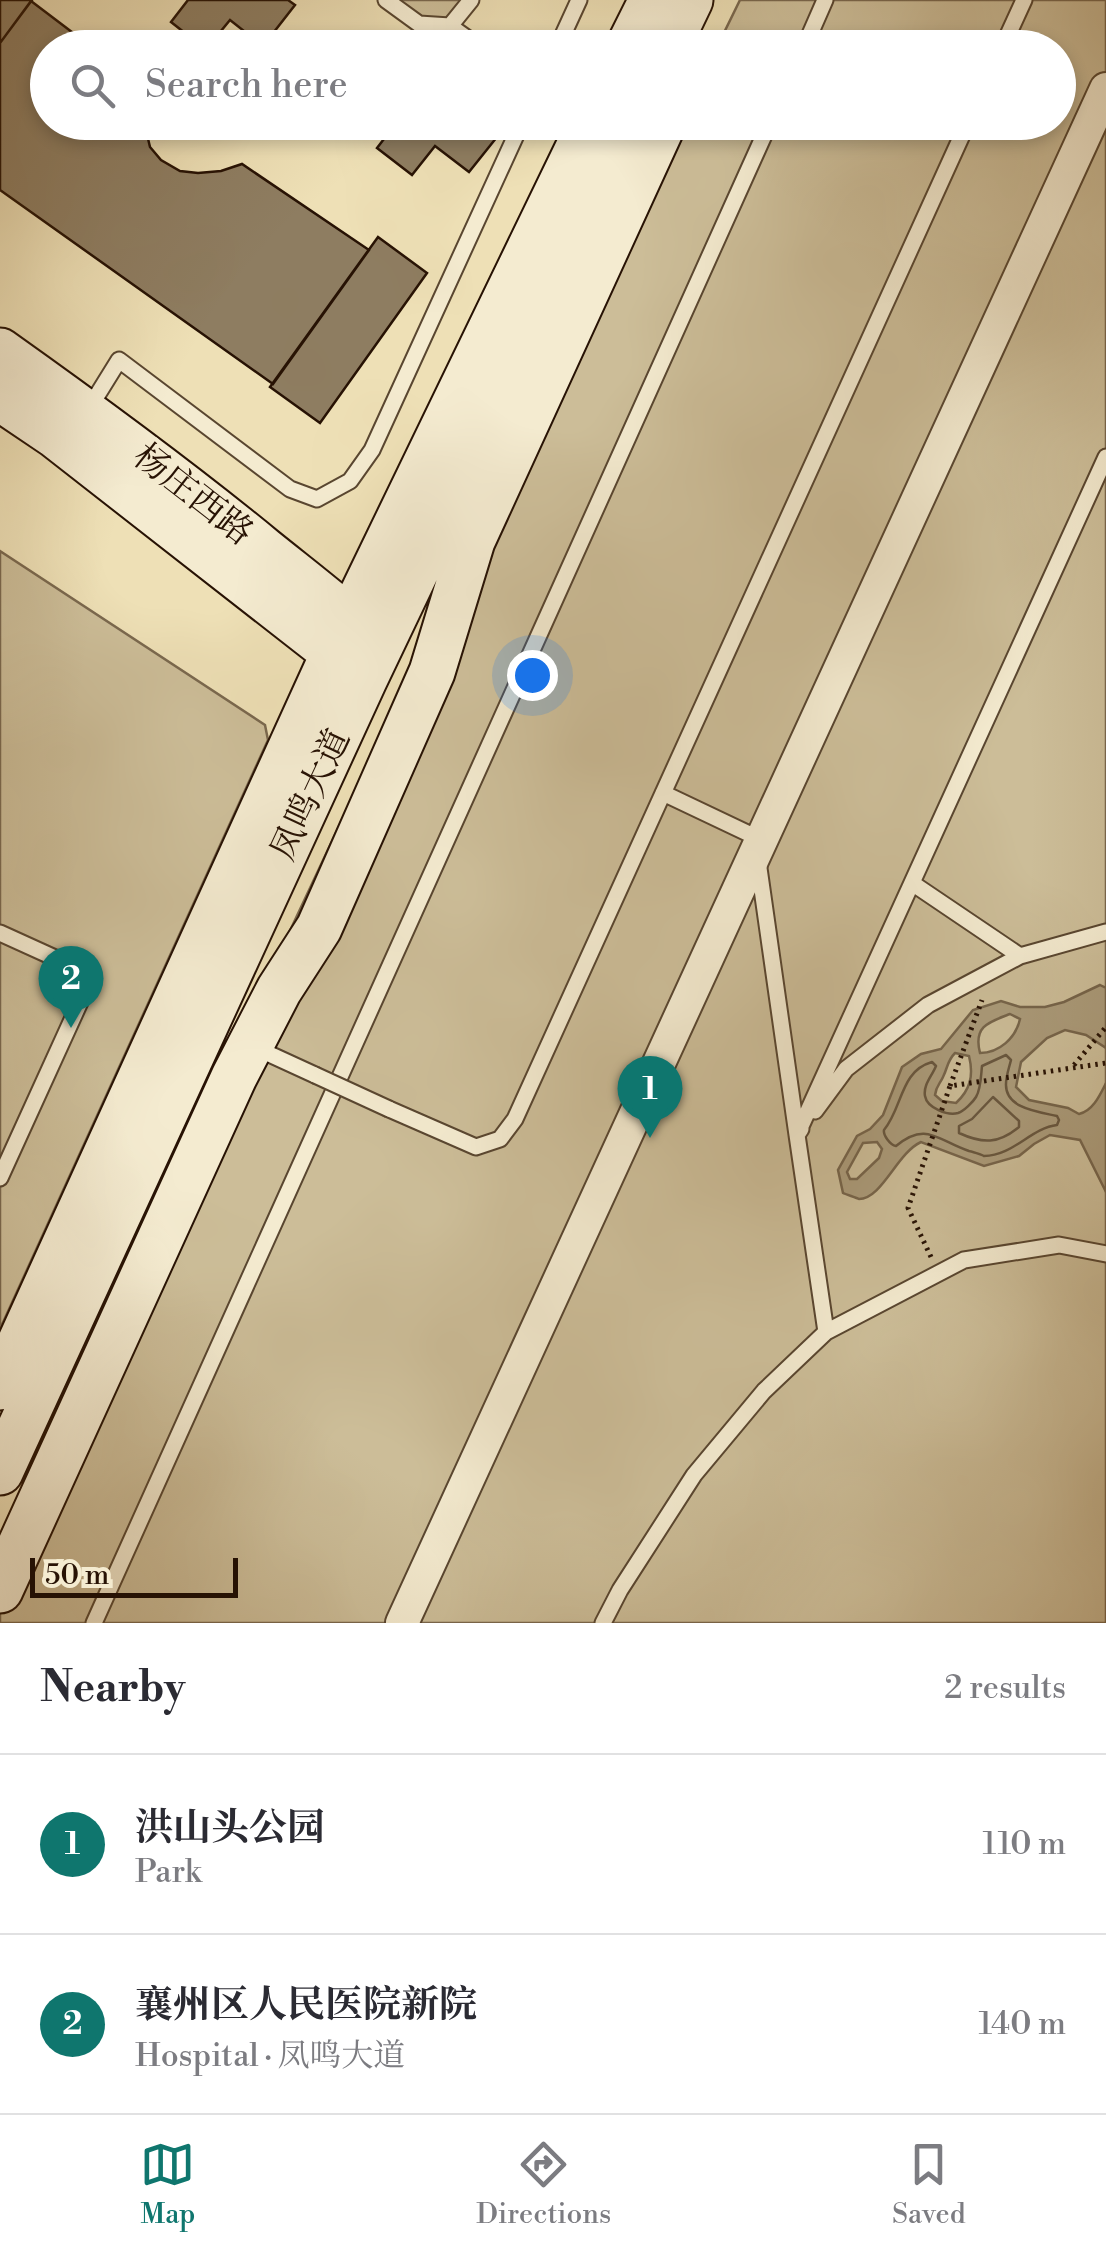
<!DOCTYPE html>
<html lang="en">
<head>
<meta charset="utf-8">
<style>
  body { margin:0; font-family:"Libre Bodoni","Noto Serif SC",serif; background:#f7f7f7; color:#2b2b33 }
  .scale { position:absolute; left:30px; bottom:25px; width:208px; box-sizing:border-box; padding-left:10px; border:5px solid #271204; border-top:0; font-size:28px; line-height:35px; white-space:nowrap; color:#271204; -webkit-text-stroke:8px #f4ebd0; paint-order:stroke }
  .you { position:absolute; left:532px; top:675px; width:35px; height:35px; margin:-25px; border:8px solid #fff; border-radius:50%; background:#1a73e8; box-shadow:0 0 0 15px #1a73e833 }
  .badge { display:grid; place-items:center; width:65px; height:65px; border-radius:50%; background:#0f766e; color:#fff; font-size:32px; font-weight:700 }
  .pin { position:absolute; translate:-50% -82px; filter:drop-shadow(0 2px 5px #0008) }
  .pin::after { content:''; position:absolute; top:52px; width:35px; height:30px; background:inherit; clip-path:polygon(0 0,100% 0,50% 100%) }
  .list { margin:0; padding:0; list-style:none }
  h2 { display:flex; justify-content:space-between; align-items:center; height:130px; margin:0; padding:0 40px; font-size:42px }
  h2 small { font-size:32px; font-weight:400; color:#7c7c81 }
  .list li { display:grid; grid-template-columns:65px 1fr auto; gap:30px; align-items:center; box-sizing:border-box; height:180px; padding:0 40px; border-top:2px solid #e1e1e2 }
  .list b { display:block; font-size:38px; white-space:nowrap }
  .list p { margin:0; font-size:32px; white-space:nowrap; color:#7c7c81 }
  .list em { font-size:32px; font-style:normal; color:#7c7c81 }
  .icon { flex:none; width:55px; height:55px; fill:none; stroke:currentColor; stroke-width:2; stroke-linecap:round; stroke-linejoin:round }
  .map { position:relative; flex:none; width:1106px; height:1623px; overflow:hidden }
  .search { position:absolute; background:#fff; box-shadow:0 5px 15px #0003; left:30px; right:30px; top:30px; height:110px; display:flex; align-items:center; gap:25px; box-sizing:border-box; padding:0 35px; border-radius:55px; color:#7c7c81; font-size:38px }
  .sheet { height:490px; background:#fff }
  nav { display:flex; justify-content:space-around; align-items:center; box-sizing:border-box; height:140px; border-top:2px solid #e1e1e2; background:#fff; font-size:28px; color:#7c7c81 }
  nav a { display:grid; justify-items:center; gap:5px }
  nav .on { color:#0f766e }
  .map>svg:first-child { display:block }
</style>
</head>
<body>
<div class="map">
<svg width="1106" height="1623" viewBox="0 0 1106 1623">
  <rect width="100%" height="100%" fill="#eee0b6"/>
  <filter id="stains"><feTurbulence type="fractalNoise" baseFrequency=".002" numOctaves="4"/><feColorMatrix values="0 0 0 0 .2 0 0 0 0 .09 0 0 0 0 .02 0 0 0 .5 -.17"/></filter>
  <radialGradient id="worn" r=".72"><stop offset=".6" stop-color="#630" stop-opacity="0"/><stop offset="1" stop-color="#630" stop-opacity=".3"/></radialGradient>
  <path fill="#ccbd98" stroke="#7a684e" stroke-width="2.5" d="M386,0h85l-21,26 -31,-2z
    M740,0h366v1623h-1106v-74l386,-823 294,-603 378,-1v-74l-341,-1z
    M0,551l265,174 3,15 -268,589z"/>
  <path fill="#aa9a79" stroke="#76644a" stroke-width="2.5" fill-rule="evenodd" d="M1100,985l6,3v60l-20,-13 -21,-5 -18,8 -26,24 -5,25 13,13 39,8 11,6c14,-3 21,-19 27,-31v109l-26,-52 -30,-5 -16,9 -15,12 -35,10 -63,-24c-24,11 -39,57 -62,57 -2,-1 -14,-5 -16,-6l-5,-23 19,-34 13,-7 13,-14 19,-48 19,-13 20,-5 32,-39 28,-9 19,6h25l19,-5zM1010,1014l10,5c-4,19 -21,34 -40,34 -7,-27 9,-31 30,-39zM955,1053l14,3c5,20 1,34 -13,47l-14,-2 -7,-6c1,-9 5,-11 8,-18 5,-10 4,-16 12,-24zM877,1142l5,7 -3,9 -22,21h-7l-3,-7 16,-29z"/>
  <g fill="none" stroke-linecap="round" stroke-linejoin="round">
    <path stroke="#68563e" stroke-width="2.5" d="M1006,1055l5,5c-2,8 -5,16 -5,24 -1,25 34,28 51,32l2,4 -2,5c-26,3 -44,31 -73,31 -1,-1 -14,-5 -15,-5 -32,-11 -43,-30 -73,-5 -6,-1 -13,-11 -12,-16 19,-23 16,-59 48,-68l4,4c-4,10 -13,19 -11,30 2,12 23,20 33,17 6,-2 15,-11 18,-16 5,-8 5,-22 6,-31z
      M993,1097l26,24v6c-21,17 -36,17 -60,6v-7l13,-7z"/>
  </g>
  <path fill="#8e7d61" stroke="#271204" stroke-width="2.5" d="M0,0h32l-32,43z
    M188,0h100l7,5 -32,41 -33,-26 -23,28h-3l-33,-26z
    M31,1l62,47h-45v74h96l6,25 11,13 19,11 18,2 23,-2 21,-7 127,86 -96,134 -273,-194v-147z
    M397,122h92l12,10 -32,40 -34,-26 -23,29 -35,-27z
    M378,237l49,36 -107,150 -50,-36z"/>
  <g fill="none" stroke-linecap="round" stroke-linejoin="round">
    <defs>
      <path id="lane" d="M386,0l33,24 31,2 21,-26
        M450,26l31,22
        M557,48l22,-48
        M804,48l21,-48
        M1002,48l22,-48
        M88,410l31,-50 171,129 27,10 33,-18 22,-31 150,-328
        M663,793l99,47
        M758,861l39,274 309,-678
        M912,883l108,73
        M0,933l55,25 26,42 -81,178
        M254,1047l61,28
        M389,1109l87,38 24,-8 15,-20 453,-997
        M815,1111l31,-42 82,-64 92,-49 86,-24
        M801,1129l-4,6 29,197
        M94,1623l676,-1501
        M603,1623l17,-33 74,-115 70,-84 62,-59 138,-72 95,-15 47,9"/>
      <path id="street" d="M402,1623l704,-1534"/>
      <path id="secondary" d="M628,48l24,-48
        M667,48l23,-48
        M0,351c90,64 179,129 264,199 36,29 73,57 107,88
        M0,398l55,37 279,218 20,18
        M0,1387l334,-734 257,-531
        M0,1472l364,-792 266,-558
        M0,1590l234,-513 45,-87 40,-62 113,-256 40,-131 192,-419"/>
    </defs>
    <use href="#lane" stroke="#594630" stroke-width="19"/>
    <use href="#street" stroke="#594630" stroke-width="36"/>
    <use href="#secondary" stroke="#271204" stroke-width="49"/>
    <path stroke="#271204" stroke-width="5" stroke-dasharray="2.5 5" stroke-linecap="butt" d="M1074,1065l32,-38
      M950,1086l32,-86
      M931,1257l-23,-49 42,-122 156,-23"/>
    <use href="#lane" stroke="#f4ebd0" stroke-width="15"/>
    <use href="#street" stroke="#f4ebd0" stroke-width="32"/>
    <use href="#secondary" stroke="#f4ebd0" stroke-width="45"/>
    <defs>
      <path id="lane-bridge" d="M315,1075l74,34"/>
    </defs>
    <use href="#lane-bridge" stroke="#594630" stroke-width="19" stroke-linecap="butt"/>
    <use href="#lane-bridge" stroke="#f4ebd0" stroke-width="15"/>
  </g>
  <g text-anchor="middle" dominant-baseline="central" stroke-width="8" stroke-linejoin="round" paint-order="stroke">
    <g font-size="35" fill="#271204" stroke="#f4ebd0">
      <text transform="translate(193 495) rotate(38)">杨庄西路</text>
      <text transform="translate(311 795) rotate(-65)">凤鸣大道</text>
    </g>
  </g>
  <rect width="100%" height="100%" filter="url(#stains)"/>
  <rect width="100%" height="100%" fill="url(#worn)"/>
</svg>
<div class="scale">50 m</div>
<div class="you"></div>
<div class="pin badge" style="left:650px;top:1138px">1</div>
<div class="pin badge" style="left:71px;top:1028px">2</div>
<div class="search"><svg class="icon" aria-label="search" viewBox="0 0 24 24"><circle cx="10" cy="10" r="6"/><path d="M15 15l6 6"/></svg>Search here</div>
</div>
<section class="sheet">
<h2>Nearby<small>2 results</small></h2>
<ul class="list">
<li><span class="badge">1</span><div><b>洪山头公园</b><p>Park</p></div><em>110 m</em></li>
<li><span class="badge">2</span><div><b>襄州区人民医院新院</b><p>Hospital · 凤鸣大道</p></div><em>140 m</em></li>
</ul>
</section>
<nav>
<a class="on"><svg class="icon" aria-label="map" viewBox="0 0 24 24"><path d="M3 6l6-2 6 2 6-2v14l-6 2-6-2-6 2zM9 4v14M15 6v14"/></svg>Map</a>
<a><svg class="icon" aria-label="directions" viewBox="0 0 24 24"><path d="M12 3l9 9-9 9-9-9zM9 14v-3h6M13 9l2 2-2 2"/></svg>Directions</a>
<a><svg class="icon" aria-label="saved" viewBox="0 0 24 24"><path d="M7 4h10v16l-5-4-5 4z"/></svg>Saved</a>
</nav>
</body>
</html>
